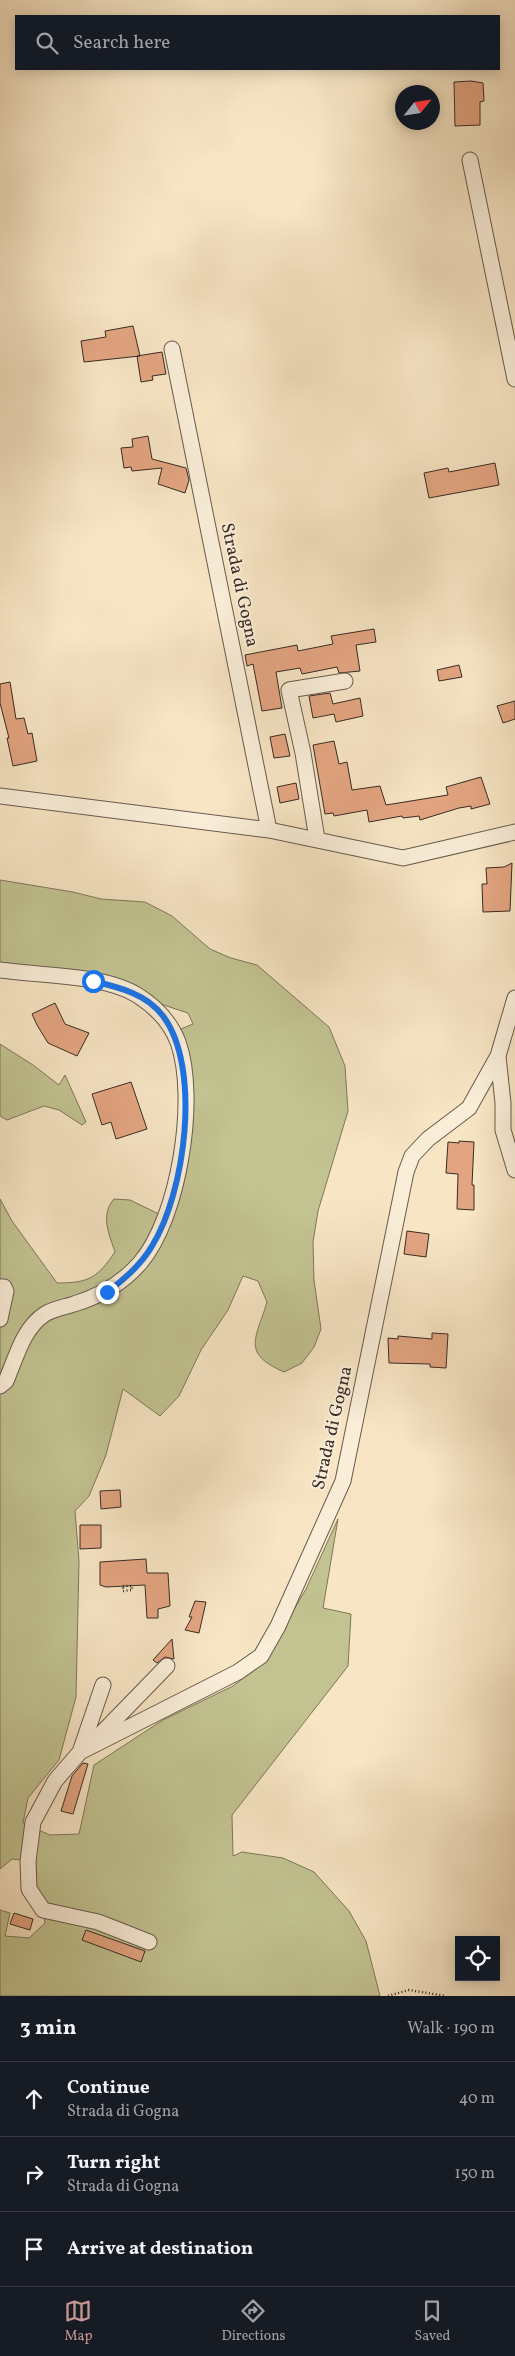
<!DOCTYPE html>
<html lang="en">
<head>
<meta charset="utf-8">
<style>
  body { margin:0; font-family:Vollkorn,serif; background:#20242c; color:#f1f3f6 }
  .controls { position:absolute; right:15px; bottom:15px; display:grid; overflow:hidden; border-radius:0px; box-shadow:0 2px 12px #0003 }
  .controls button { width:45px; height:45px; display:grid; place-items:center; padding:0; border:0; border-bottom:1px solid #363941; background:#171b24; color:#f1f3f6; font:25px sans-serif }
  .compass { position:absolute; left:395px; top:85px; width:45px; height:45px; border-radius:50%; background:#171b24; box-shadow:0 2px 12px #0003; rotate:60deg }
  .stop { position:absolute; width:15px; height:15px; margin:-11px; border:4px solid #1a73e8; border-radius:50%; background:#fff }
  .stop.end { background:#1a73e8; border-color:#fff; box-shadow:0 1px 5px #0008 }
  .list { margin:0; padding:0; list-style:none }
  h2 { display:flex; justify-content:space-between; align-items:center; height:65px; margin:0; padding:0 20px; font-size:21px }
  h2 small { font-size:16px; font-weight:400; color:#9ea1a6 }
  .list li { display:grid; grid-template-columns:32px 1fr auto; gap:15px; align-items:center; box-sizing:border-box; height:75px; padding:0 20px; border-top:1px solid #363941 }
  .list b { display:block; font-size:19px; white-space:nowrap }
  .list p { margin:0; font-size:16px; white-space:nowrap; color:#9ea1a6 }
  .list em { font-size:16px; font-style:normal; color:#9ea1a6 }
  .icon { flex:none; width:28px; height:28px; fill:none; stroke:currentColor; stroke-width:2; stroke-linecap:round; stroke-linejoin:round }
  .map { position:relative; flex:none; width:515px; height:1996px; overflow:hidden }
  .search { position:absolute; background:#171b24; box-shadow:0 2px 12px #0003; left:15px; right:15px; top:15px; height:55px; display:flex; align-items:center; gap:12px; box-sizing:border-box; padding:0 18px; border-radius:0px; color:#9ea1a6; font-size:19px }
  .sheet { height:290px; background:#171b24 }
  nav { display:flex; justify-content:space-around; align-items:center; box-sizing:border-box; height:70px; border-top:1px solid #363941; background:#171b24; font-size:14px; color:#9ea1a6 }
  nav a { display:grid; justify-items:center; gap:2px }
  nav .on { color:#c59692 }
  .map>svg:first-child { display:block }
</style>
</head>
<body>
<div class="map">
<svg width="515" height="1996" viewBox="0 0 515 1996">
  <rect width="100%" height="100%" fill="#f7e5c4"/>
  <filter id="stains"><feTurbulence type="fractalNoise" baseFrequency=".004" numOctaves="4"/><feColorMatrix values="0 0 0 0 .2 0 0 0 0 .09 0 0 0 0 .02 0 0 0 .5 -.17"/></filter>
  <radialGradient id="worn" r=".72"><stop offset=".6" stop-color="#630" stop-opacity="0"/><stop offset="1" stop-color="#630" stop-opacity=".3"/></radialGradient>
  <path fill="#c2c391" stroke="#7d775b" d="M0,880l73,12 28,7 44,3 27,14 38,33 21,9 26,7 72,62 16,39 3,45 -30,100 -5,31 1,38 7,49 -7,18 -12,16 -18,9c-43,-19 -28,-33 -17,-70l-9,-21 -15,-5 -15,34 -27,40 -22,46 -19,20 -37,-27 -17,66 -17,41 -14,15 4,50 -3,136 -17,63 -31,38 -5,25 27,12 29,-1 15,-69 69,-45 70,-34 29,-22 44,-75 32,-70 -15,89 28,6 -3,52 -116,149 1,41 9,-4 41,6 31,14 35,39 17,30 14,55h-380v-86l10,3 -5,23 24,2 16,-15 -2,-13 -15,-49 -16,-2 -12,10v-670l12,22 45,62c32,0 40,-5 58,-31 -6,-18 -15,-37 -1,-53l16,1 33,16 26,-116 -18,-67 22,-9 -5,-11 -70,-23 -118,-21z
    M0,1044l33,21 26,20 6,-10 21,47 -4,3 -23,-15 -15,-4 -37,14 -7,-4z"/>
  <path fill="#e3a581" stroke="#382b25" d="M471,81l12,2 1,18 -4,1v23l-25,1 -1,-44z
    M133,326l7,30 -56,6 -3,-21 25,-4 -1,-6z
    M162,352l4,22 -14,2 1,4 -12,2 -4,-26z
    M148,436l4,23 34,9 3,12 -4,13 -27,-9 4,-16 -30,3 -1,-4 -7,1 -3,-20 12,-1 -1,-8z
    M495,463l4,22 -70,13 -5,-25 24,-5 1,4z
    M374,629l2,13 -20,3 4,26 -21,2 -2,-6 -35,7 -2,-6 -24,4 6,36 -20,3 -9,-47 -6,2 -2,-11 52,-10 1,6 35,-7 -2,-8z
    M459,665l3,12 -23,4 -2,-11z
    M10,682l6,37 8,-1 4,16 4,-1 5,28 -24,5 -6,-28h2l-9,-35v-19z
    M330,693l3,11 27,-6 3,18 -27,6 -2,-8 -21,4 -4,-22z
    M515,701v18l-12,4 -6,-17z
    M285,734l5,22 -16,2 -4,-21z
    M334,741l5,23 8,-2 5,28 28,-4 6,19 62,-10 -2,-8 35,-10 9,27 -19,5v-3l-12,2 -39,12 -1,-4 -16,2 -1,-2 -33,6 -2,-12 -33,6 -1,-3 -8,1 -12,-69z
    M296,783l3,16 -19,4 -3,-16z
    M512,863l-2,48 -27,1 -1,-28h5l-1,-16 18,-1z
    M55,1003l10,21 24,9 -12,23 -29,-13 -11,-18 -5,-11z
    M131,1082l16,47 -31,10 -5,-17 -9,3 -10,-31z
    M459,1141l15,1 -2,43h2v25l-17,-1 1,-35 -12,-1 2,-31 11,1z
    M407,1231l22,3 -3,23 -22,-3z
    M432,1333l16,1 -2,34 -16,-1v-3l-41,-1 -1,-25 10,1v-3l34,3z
    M120,1490l1,17 -20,2 -1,-18z
    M80,1525h21v23l-21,1z
    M146,1559l1,14h21l2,33 -12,3v9h-11l-2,-33 -39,2 -6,-2v-23z
    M195,1601l11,1 -7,31 -14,-3 7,-13h-3z
    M172,1639l2,20 -9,-2 -8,6 -4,-3z
    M83,1763l5,1 -15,50 -12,-3 11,-35z
    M14,1913l19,6 -3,11 -20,-6z
    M86,1930l59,21 -4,11 -59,-22z"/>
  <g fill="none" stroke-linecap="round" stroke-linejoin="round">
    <defs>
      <path id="minor" d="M470,160l45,219
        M172,349l97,481
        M0,796l269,34 134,28 112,-26
        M317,839l-14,-86 -14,-63 56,-9
        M0,970c39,6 103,4 137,25 19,12 33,26 41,47 20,56 1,176 -38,221 -18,21 -40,33 -66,41 -9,3 -21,5 -29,10 -22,14 -29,44 -39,67l-6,5
        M498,1056l5,47v27l12,40
        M0,1287h4l2,4 -6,28
        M80,1752l158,-80 23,-16 17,-30 65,-145 63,-309 6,-16 16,-17 41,-31 29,-52 17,-58
        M80,1752l23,-67
        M149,1942l-51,-20 -55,-12 -14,-21 -1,-28 5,-39 22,-41 25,-29 17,-14 70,-72"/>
    </defs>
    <use href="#minor" stroke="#685a4d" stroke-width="17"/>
    <path stroke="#382b25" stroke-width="2.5" stroke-dasharray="1 2.5" stroke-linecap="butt" d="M123,1586h9v4l-9,1z
      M388,1996l21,-6 37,6"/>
    <use href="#minor" stroke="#faeed9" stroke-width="15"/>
  </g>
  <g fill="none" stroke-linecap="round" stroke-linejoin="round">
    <path stroke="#1a73e8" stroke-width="6" d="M93,981c25,6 54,13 70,35 39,52 22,177 -11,230 -11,19 -27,33 -45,46"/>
  </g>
  <g text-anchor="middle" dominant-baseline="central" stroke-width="4" stroke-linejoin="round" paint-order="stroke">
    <g font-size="18" fill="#382b25" stroke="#faeed9">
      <text transform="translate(239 585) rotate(78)">Strada di Gogna</text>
      <text transform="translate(333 1428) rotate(-77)">Strada di Gogna</text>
    </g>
  </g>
  <rect width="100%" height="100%" filter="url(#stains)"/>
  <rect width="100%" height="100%" fill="url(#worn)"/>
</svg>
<div class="controls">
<button><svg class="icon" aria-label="locate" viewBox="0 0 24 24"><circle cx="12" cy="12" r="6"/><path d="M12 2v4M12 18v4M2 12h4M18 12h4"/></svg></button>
</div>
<svg class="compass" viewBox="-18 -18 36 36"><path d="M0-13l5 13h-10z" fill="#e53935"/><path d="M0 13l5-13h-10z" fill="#9ea1a6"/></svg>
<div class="stop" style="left:93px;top:981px"></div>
<div class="stop end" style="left:107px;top:1292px"></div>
<div class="search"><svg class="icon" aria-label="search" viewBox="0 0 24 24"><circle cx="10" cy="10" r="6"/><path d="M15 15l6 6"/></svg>Search here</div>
</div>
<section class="sheet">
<h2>3 min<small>Walk · 190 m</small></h2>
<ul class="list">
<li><svg class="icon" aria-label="ahead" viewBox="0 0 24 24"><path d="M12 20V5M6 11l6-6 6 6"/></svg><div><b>Continue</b><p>Strada di Gogna</p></div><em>40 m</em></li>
<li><svg class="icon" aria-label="right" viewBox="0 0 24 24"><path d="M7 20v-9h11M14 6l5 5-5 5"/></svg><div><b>Turn right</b><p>Strada di Gogna</p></div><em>150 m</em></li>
<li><svg class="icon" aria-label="arrive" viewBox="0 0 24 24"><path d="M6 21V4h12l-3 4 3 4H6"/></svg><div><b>Arrive at destination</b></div></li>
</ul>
</section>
<nav>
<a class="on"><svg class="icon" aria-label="map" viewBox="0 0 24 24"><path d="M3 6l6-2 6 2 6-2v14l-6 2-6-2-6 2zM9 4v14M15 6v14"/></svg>Map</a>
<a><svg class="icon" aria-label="directions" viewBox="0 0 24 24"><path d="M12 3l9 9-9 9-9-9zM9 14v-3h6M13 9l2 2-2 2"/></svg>Directions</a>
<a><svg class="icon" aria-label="saved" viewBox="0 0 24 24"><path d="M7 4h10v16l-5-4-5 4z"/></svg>Saved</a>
</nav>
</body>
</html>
